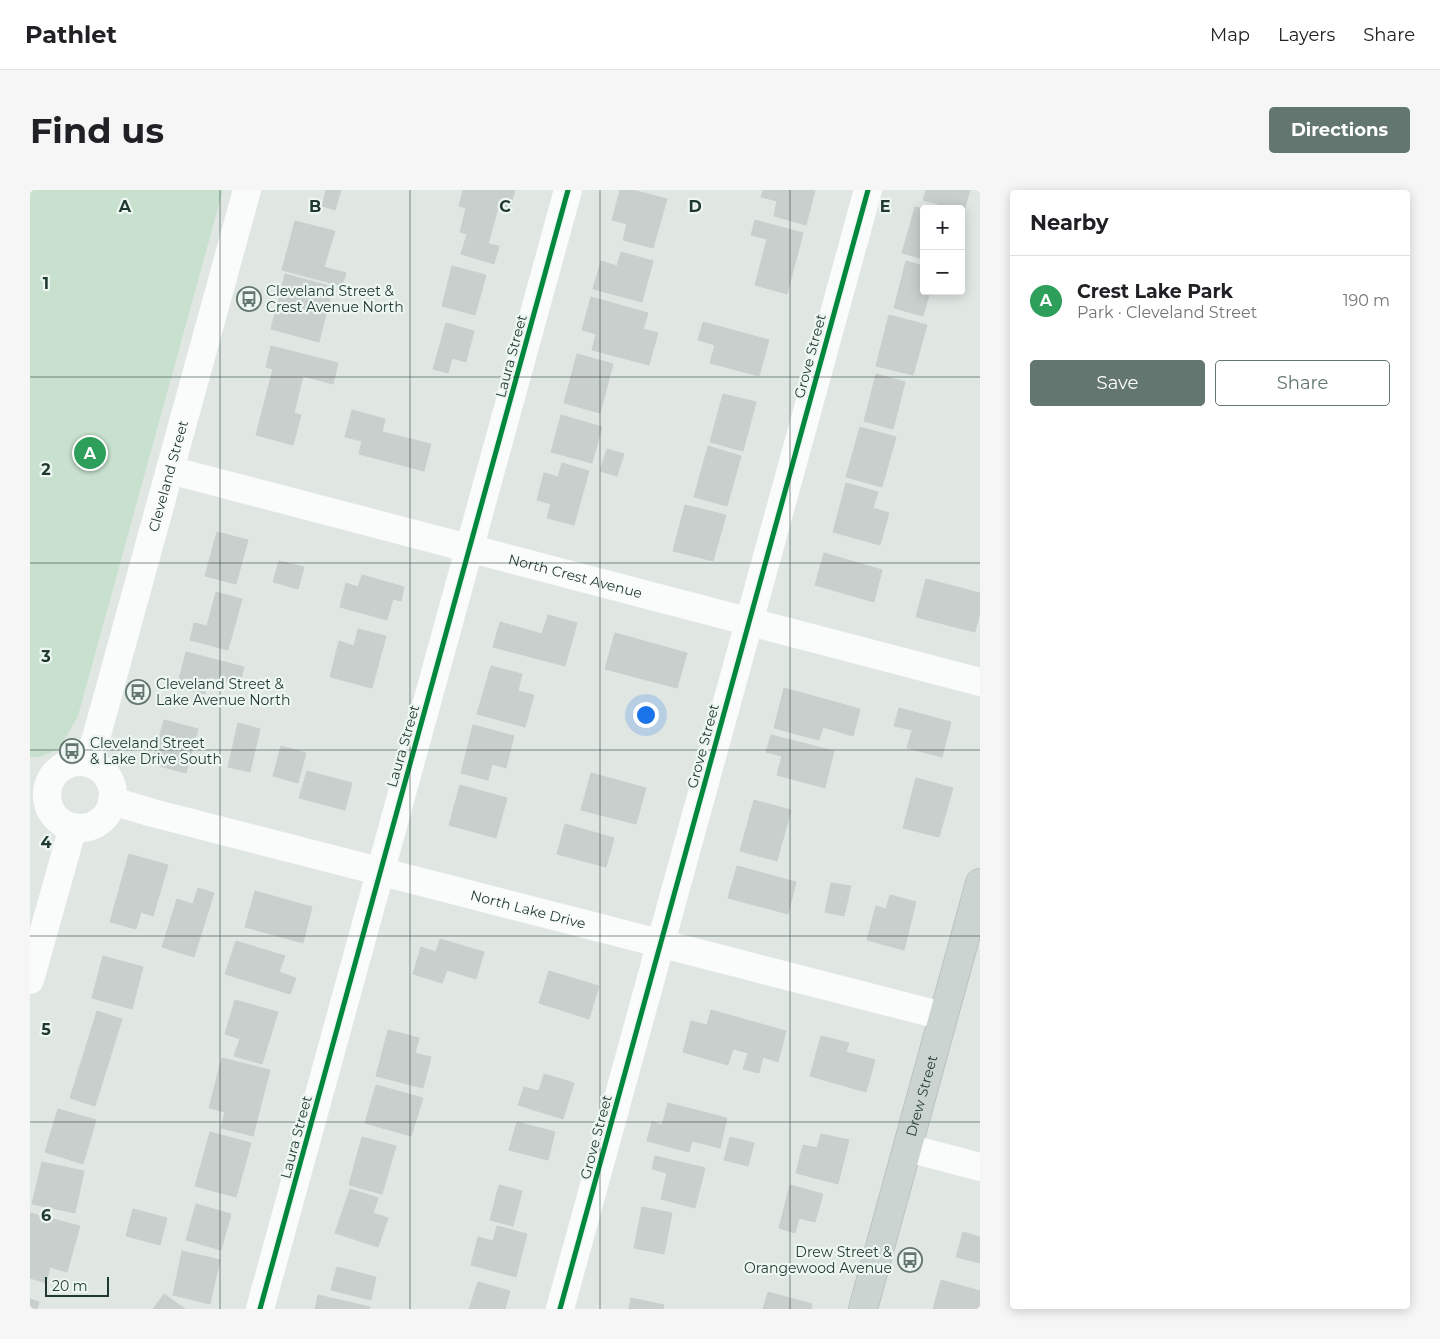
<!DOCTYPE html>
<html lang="en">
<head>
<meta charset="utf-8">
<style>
  body { margin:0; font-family:Montserrat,sans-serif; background:#f6f6f6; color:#202124 }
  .controls { position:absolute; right:15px; top:15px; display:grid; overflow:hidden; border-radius:5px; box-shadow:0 2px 12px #0003 }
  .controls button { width:45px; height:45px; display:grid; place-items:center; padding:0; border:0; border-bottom:1px solid #e0e0e0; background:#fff; color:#202124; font:25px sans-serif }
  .scale { position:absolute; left:15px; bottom:12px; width:64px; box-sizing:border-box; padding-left:5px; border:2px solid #1f3930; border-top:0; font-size:14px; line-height:18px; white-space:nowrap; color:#1f3930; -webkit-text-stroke:4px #edf6f1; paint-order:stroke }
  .you { position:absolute; left:615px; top:524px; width:18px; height:18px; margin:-12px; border:4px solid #fff; border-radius:50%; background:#1a73e8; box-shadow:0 0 0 8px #1a73e833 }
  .badge { display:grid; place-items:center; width:32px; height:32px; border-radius:50%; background:#63766f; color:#fff; font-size:16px; font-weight:700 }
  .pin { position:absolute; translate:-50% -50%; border:2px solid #fff; box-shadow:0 1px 5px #0006 }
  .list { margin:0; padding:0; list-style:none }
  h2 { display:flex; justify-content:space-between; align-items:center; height:65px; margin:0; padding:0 20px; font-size:21px }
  h2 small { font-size:16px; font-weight:400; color:#757577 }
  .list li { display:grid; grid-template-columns:32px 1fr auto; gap:15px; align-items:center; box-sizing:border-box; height:90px; padding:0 20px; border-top:1px solid #e0e0e0 }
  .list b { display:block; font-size:19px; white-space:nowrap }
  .list p { margin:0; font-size:16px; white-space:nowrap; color:#757577 }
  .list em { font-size:16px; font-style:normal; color:#757577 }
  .actions { display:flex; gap:10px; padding:15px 20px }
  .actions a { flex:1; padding:11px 0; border:1px solid #63766f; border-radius:5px; text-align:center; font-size:18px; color:#63766f }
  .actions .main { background:#63766f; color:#fff }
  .map { position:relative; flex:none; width:950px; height:1119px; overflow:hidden; border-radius:5px }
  header { display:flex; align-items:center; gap:30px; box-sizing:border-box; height:70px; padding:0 25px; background:#fff; border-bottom:1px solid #e0e0e0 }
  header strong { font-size:24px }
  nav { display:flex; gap:28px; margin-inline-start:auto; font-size:18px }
  .intro { display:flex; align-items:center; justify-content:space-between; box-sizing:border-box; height:120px; padding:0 30px }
  h1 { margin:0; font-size:35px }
  .button { padding:12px 22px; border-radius:5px; background:#63766f; color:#fff; font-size:18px; font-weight:700 }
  main { display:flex; gap:30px; padding:0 30px }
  aside { flex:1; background:#fff; border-radius:5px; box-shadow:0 2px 12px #0003 }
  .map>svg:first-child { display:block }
</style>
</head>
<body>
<header>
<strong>Pathlet</strong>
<nav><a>Map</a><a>Layers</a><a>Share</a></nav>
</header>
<div class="intro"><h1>Find us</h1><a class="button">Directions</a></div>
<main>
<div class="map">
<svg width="950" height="1119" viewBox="0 0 950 1119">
  <rect width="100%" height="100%" fill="#e0e7e3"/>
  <path fill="#c8e1ce" d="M0,0h193l-145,526 -19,33 -19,8h-10z"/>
  <path fill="#c9cfcc" stroke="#c9cfcc" d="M296,0h15l-6,20 -13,-4z
    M433,0h52l-6,21 -11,-3 -10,36 11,2 -5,18 -33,-10 6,-20 -7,-2 6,-24 -7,-2z
    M590,0h13l34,9 -14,49 -30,-8 4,-16 -15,-4z
    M733,0h52l-9,35 -32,-9 3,-15 -16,-4z
    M896,0h44l-6,21 -41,-11z
    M885,17l9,2v50l-22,-6z
    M725,30l48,13 -16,61 -32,-9 12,-46 -16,-4z
    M265,31l40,10 -11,36 22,6 -4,13 -60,-16z
    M591,62l32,9 -11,41 -49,-13 8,-28 16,5z
    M876,71l18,5v25h6l-7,25 -29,-8z
    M422,76l34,9 -11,40 -33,-9z
    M255,84l48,13 -14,55 -48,-13z
    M561,107l57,16 -5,16 15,4 -9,32 -57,-15 4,-16 -14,-4z
    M859,125l38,10 -14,50 -37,-9z
    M673,132l66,18 -10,36 -49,-13 5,-18 -17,-5z
    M416,133l28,8 -8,31 -14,-4 -4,15 -15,-4z
    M241,156l67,17 -5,21 -30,-8 -9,37 7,2 -8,30 -37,-10 17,-66 -7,-2z
    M547,164l36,10 -13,49 -36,-10z
    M846,184l29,8 -12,47 -29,-8z
    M693,204l33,8 -13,49 -33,-9z
    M322,220l33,9 -3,13 49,12 -7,27 -65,-17 3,-13 -17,-4z
    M531,225l41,12 -10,36 -41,-11z
    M830,237l36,10 -14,50 -36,-10z
    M678,256l33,10 -14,50 -33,-9z
    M577,259l17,5 -7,22 -17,-5z
    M532,273l27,8 -15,54 -27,-7 4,-14 -14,-4 7,-27 14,4z
    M816,293l32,9 -5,16 16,5 -9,32 -47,-13z
    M655,315l41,10 -13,46 -40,-10z
    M187,342l31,8 -12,44 -31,-8z
    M794,363l58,17 -8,32 -59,-17z
    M249,371l25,6 -6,22 -25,-7z
    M332,385l42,12 -3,14 -8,-2 -6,21 -47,-13 6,-24 12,4z
    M896,389l54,14v19l-5,20 -59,-15z
    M186,402l26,7 -14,51 -38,-10 4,-17 13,3z
    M518,425l29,8 -12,43 -72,-19 7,-25 42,12z
    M328,439l28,7 -14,52 -42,-11 9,-36 15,5z
    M585,443l72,20 -10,35 -72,-19z
    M156,462l58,15 -5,18 -29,-8 -5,17 -28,-7z
    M461,476l31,8 -4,17 16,4 -9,32 -48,-13z
    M754,498l76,21 -7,27 -30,-9 -4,13 -45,-12z
    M869,518l52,14 -9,35 -35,-9 5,-18 -18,-4z
    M134,530l34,9 -12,44 -34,-9z
    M208,533l22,6 -10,43 -22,-5z
    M443,535l41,11 -8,32 -14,-4 -4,16 -27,-7z
    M741,545l63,16 -9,37 -48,-13 5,-19 -16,-4z
    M251,556l25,7 -8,30 -25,-7z
    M277,581l45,12 -7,27 -46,-12z
    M561,583l55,15 -10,36 -55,-14z
    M886,588l37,10 -14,49 -36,-9z
    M430,595l47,13 -11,40 -47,-13z
    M724,610l37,10 -14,51 -37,-10z
    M535,634l49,14 -8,29 -49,-13z
    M99,664l39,11 -15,51 -12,-4 -5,17 -26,-7z
    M707,676l59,16 -8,32 -60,-16z
    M801,693l20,3 -7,30 -19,-4z
    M168,698l16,5 -20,64 -32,-10 15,-48 16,5z
    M225,701l57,16 -9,36 -58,-16z
    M860,705l26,7 -12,48 -37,-10 9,-34 10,3z
    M410,749l44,13 -8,27 -29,-9 -5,13 -29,-9 8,-27 15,5z
    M206,751l49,15 -6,16 17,6 -6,16 -65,-20z
    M73,766l40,11 -11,42 -40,-11z
    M519,781l50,15 -10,33 -50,-16z
    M205,810l43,12 -16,52 -28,-8 6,-17 -15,-5z
    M681,820l75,21 -8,31 -15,-5 -4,16 -16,-4 5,-16 -15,-4 -5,16 -45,-13 8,-31 16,4z
    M67,821l25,8 -27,87 -25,-8z
    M358,840l31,8 -4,15 16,4 -8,31 -47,-12z
    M791,846l28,7 -3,9 29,8 -9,32 -56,-16z
    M192,868l48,12 -17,66 -32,-8 4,-16 -16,-4z
    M514,884l30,9 -11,36 -45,-14 6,-18 15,4z
    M346,895l47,13 -12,38 -46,-13z
    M638,913l59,15 -7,30 -28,-7 -3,11 -42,-11 5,-19 10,3z
    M28,919l38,11 -13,44 -38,-12z
    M487,932l38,10 -7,28 -39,-10z
    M180,942l41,11 -15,54 -41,-11z
    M791,944l28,6 -11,44 -42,-11 7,-28 14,3z
    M332,947l34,9 -14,48 -33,-9z
    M700,947l24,6 -6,23 -24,-6z
    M625,966l50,12 -10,40 -34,-9 6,-26 -15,-4z
    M12,972l42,9 -9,42 -43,-9z
    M469,995l23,6 -9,35 -23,-6z
    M760,995l33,9 -8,28 -16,-4 -4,15 -16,-5z
    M320,999l28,9 -5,15 15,5 -10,29 -43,-14z
    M166,1014l35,10 -10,36 -35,-10z
    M612,1017l30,6 -8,41 -30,-6z
    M103,1019l34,9 -7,27 -34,-9z
    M0,1023l50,13 -13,46 -17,-5 -4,16 -16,-5z
    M467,1036l30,8 -11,43 -45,-12 7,-28 15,4z
    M933,1042l17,5v26l-24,-6z
    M152,1061l38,9 -10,44 -37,-9z
    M307,1077l39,10 -5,23 -40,-10z
    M911,1090l39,11v18h-47z
    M448,1092l32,9 -5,18h-36z
    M738,1102l44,12 -1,5h-48z
    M134,1104l21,15h-32z
    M288,1105l52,12 -1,2h-54z
    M601,1108l33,7 -1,4h-34z
    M0,1109l9,3 -2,7h-7z"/>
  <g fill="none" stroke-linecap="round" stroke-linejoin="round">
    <defs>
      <g id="major">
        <path id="s4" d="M833,1119l117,-426"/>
      </g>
    </defs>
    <use href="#major" stroke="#bac3c0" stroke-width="30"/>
    <g stroke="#fafbfb" stroke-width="28">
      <path id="s1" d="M140,280l810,212"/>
      <circle cx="50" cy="605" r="33"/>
      <path id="s2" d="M58,573l10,-32 149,-541"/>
      <path id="s3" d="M82,611l41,12 790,203"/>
      <path d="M0,790l43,-153"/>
      <path d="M878,958l72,19"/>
      <path d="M230,1119l308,-1119"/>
      <path d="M530,1119l308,-1119"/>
    </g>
    <use href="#major" stroke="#cbd4d1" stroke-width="28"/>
    <defs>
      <path id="cycleway" d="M230,1119l308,-1119
        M530,1119l308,-1119"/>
    </defs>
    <use href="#cycleway" stroke="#edf6f1" stroke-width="8"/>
    <use href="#cycleway" stroke="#00873e" stroke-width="5"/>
  </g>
  <path fill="none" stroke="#1f3930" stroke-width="1" stroke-opacity="0.55" d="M190,0v1119M380,0v1119M570,0v1119M760,0v1119M0,187h950M0,373h950M0,560h950M0,746h950M0,932h950"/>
  <defs>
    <symbol id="bus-ring" viewBox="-11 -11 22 22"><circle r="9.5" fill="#edf6f1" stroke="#63766f" stroke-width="1.5"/><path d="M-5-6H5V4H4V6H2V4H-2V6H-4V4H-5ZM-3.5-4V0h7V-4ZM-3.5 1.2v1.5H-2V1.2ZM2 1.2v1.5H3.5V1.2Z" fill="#63766f"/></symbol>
  </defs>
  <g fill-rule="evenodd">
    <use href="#bus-ring" x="205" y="95" width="28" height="28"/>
    <use href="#bus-ring" x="94" y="488" width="28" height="28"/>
    <use href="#bus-ring" x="28" y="547" width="28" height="28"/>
    <use href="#bus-ring" x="866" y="1056" width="28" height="28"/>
  </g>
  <g text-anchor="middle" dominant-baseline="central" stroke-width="4.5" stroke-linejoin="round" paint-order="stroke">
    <g font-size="14" fill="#1f3930" stroke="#edf6f1" text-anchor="start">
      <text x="236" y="101">Cleveland Street &amp;<tspan x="236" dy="16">Crest Avenue North</tspan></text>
      <text x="126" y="494">Cleveland Street &amp;<tspan x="126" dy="16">Lake Avenue North</tspan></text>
      <text x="60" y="553">Cleveland Street<tspan x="60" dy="16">&amp; Lake Drive South</tspan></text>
      <text x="862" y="1062" text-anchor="end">Drew Street &amp;<tspan x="862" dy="16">Orangewood Avenue</tspan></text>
    </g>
    <g font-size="14" fill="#1f3930" stroke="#edf6f1">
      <text transform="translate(481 166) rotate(-75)">Laura Street</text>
      <text transform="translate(780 166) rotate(-75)">Grove Street</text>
      <text stroke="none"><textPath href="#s2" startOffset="298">Cleveland Street</textPath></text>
      <text stroke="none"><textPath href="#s1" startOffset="419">North Crest Avenue</textPath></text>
      <text transform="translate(373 556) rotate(-74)">Laura Street</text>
      <text transform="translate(673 556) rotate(-75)">Grove Street</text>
      <text stroke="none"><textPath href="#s3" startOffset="430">North Lake Drive</textPath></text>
      <text stroke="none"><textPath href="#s4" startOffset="221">Drew Street</textPath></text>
      <text transform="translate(266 947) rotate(-75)">Laura Street</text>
      <text transform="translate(566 947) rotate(-75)">Grove Street</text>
    </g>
  </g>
  <g font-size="16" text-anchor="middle" font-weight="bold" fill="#1f3930" stroke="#edf6f1" stroke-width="4.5" stroke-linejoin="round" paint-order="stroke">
    <text x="95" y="22">A</text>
    <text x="285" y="22">B</text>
    <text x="475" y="22">C</text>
    <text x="665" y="22">D</text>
    <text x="855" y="22">E</text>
    <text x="16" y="99">1</text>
    <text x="16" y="285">2</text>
    <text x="16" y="472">3</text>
    <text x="16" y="658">4</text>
    <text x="16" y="845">5</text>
    <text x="16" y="1031">6</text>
  </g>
</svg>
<div class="controls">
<button>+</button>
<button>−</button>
</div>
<div class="scale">20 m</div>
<div class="you"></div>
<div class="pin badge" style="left:60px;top:263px;background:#2e9e5b">A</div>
</div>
<aside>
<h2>Nearby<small></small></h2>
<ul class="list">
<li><span class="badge" style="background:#2e9e5b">A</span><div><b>Crest Lake Park</b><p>Park · Cleveland Street</p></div><em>190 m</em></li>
</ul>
<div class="actions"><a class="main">Save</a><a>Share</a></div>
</aside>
</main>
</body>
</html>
